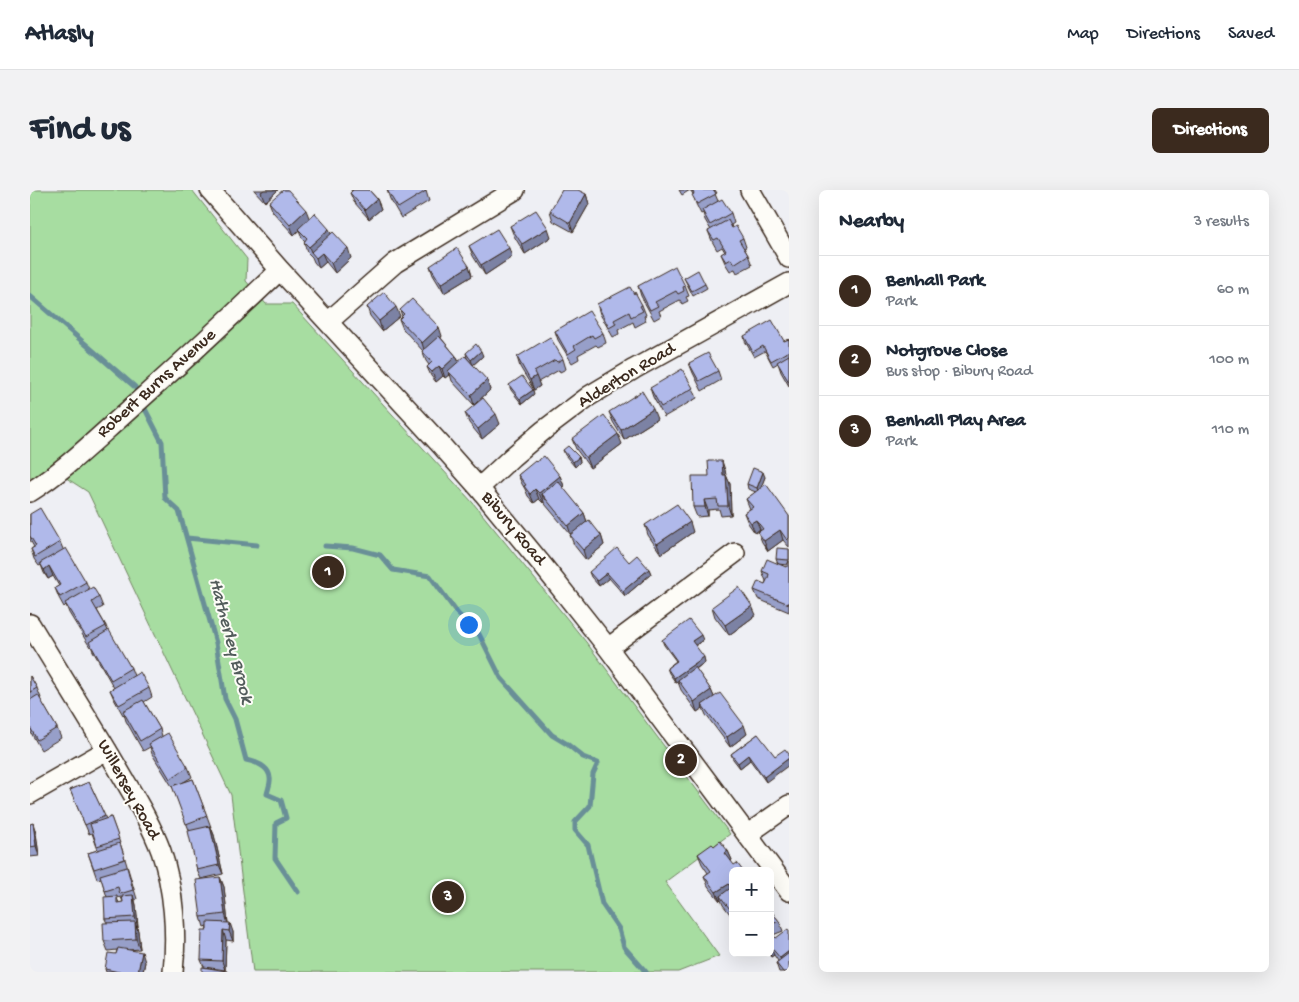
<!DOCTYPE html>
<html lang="en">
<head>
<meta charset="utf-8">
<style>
  body { margin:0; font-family:"Gochi Hand",sans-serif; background:#f2f2f3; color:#1f2937 }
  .controls { position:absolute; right:15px; bottom:15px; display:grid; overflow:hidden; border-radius:8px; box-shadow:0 5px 20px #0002 }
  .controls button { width:45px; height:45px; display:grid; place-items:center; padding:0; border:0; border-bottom:1px solid #e0e1e3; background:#fff; color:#1f2937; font:25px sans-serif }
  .you { position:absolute; left:438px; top:434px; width:18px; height:18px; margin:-12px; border:4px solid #fff; border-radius:50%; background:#1a73e8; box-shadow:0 0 0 8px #1a73e833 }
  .badge { display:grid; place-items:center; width:32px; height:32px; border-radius:50%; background:#3b2a1e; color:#fff; font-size:16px; font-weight:700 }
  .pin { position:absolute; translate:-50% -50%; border:2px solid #fff; box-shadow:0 1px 5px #0006 }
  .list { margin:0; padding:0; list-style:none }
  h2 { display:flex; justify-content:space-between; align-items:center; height:65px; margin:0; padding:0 20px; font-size:21px }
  h2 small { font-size:16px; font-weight:400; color:#747a83 }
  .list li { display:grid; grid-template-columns:32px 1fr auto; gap:15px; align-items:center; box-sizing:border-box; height:70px; padding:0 20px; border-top:1px solid #e0e1e3 }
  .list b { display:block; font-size:19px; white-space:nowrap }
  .list p { margin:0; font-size:16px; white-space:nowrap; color:#747a83 }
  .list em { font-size:16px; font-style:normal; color:#747a83 }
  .map { position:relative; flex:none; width:759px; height:782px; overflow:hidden; border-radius:8px }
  header { display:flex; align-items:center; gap:30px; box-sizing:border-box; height:70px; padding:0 25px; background:#fff; border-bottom:1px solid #e0e1e3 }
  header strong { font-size:24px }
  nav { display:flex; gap:28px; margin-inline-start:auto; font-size:18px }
  .intro { display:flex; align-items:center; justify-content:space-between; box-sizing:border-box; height:120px; padding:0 30px }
  h1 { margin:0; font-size:35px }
  .button { padding:12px 22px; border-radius:8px; background:#3b2a1e; color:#fff; font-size:18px; font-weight:700 }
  main { display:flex; gap:30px; padding:0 30px }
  aside { flex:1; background:#fff; border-radius:8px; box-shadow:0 5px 20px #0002 }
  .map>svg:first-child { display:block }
</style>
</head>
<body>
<header>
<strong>Atlasly</strong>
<nav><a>Map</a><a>Directions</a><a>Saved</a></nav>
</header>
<div class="intro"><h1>Find us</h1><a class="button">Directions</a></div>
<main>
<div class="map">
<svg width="759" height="782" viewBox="0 0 759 782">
  <rect width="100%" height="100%" fill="#eeeff4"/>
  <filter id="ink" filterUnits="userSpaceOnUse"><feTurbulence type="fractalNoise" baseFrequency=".02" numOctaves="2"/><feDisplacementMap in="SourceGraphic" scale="10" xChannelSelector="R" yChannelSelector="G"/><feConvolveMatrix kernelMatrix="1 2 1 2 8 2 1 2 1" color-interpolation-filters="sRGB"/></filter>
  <g filter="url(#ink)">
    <path fill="#a7dda1" stroke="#718460" d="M0,0h162l55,69 -1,22 20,23h26l181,199 113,139 144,192 -65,48 54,74 -41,16h-425l-22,-177 -143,-303 -31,-20 -19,15 -8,-10z"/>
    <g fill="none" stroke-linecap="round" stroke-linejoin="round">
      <path stroke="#698f97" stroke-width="5" d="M0,106l105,91 4,8
        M112,213l20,39 3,56 14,13 37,132 9,56 10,20 11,41c10,2 23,6 24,18 1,5 -2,11 -3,16l14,6 5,18 -10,5 -1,35 23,34
        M157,348l70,7
        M295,356l28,2 27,7 13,15 37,6 28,38 21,20 22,44 51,57 15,9 16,13 15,6 -5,11 -3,32 -15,16v8l13,15 14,59 17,25 5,18 22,25"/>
      <defs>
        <path id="minor" d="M180,0l70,80 161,175 38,43 65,79 64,81 181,243
          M720,0l39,68
          M298,132l67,-59 120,-73
          M449,298l33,-31 32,-27 45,-34 45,-27 155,-86
          M0,302c33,-21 62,-49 91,-75 54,-48 107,-97 159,-147
          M0,434c29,48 59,95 87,143 16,28 33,54 44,84 13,38 16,82 12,121
          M578,458l127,-95
          M0,604l77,-44
          M718,644l41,-29"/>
      </defs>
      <use href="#minor" stroke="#3b2a1e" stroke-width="22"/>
      <use href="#minor" stroke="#fdfcf7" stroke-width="19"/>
    </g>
    <path fill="#979fc9" stroke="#3b2a1e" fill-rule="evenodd" d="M224,0h24l-13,12z
      M321,0h18l8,9 4,10 -12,10 -15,-17 -4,-9 2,-1z
      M357,0l39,1 3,10 -28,17 -11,-19z
      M649,0h36l2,3 -2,1 3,7 13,12 3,10 -3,2 1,3 11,10 3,9 -2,1 4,7 4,10 -15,8 -2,-4 -5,2 -5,-8 -4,-9 4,-2 -3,-5 -5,3 -5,-9 -4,-10 3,-1 -6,-10 -2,-7 -2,1 -5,-10 -3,-10 -3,-4 -8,5z
      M556,4l3,10 -16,28 -20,-11 -3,-10z
      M239,12l40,16 22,16 20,24 -16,15 -9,-11 -7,6 -5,-6 -2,-5 -5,-5 -3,-10 1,-1 -3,-3 -3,-8 -5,5 -21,-23z
      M480,36l41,11 -26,17 -11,-18z
      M439,56l43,11 -27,18 -12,-19z
      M400,76h39l3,10 -28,17 -11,-18z
      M654,88l21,6 2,4 -14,8z
      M608,96h47l4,10 -3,1 2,4 -6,3 -2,-4 -21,11 2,5 -7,4 -13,-24z
      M604,104l8,11 4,10 -2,1 2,5 -11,6 -2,-5 -15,8 1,4 -6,3 -13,-23 -3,-10z
      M337,117l33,9 -18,15 -12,-15z
      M370,120l42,26 -1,2 15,18 3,6 28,18 3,10 -16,15 -22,-24 -2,-7 -5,4 -2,-2 -7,6 -5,-6 -4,-9 2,-2 -3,-4 -4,-10h1l-20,-22 -4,-10 3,-3z
      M525,141l48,2 3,10 -8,4 -2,-2 -18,10 1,4 -7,4 -14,-23z
      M714,146l40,5 5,-2v47l-8,-14 -3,-9 -5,3 -8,-15 -11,6 -9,-16z
      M436,163l17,3 -10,9 -6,-7z
      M487,167l46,2 3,10 -6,3 -1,-2 -21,12 2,4 -6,4 -14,-23z
      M659,173l29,8 3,9 -19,11 -9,-18z
      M479,195l25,9 -12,10 -11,-14z
      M620,198h43l4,10 -33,19 -11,-20z
      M579,222l48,7 -33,21 -11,-18z
      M435,223l35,11 -18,15 -13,-16z
      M542,249l50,5 -32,24 -14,-19z
      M533,260l16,7 1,5 -5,5 -10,-12z
      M506,272l24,14 4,10 -2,1 22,26 3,9 14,13 3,10 -18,15 -12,-15 -4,-10h1l-26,-31 -1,-2 -1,1 -4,-4 -5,4 -6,-7 -3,-7 -3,-5 -4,-9z
      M695,280l1,5 4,9 1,31 -10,1 -2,-7 -11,1v6l-11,1 -4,-10 16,-31z
      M735,287l-5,12 29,27v31l-6,-7 -15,11 -6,-9 -4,-10 2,-2v-1l-5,4 -7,-10 -4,-10 6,-4 -4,-10 10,-7 -8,-3 -1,-5z
      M0,324l30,28 3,7 23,33 3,7 10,8 4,10 -6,3 9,16 2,5 23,37 3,8 15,12 3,9 -8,5 16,27 2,7 26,31 4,10 -10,6 11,-4 21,56 9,39 -22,5 -4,-9 -8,-40 -16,-42 -21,-34 -2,-7 -7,4 -17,-30 -2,-7 -1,1 -9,-16 -4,-9 4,-2 -21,-37 -2,-5 -1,1 -21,-34 -3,-8 -2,2 -5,-9 -4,-10 4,-2 -6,-10 -5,3 -4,-6 -3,-8 -2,1 -5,-7 -3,-10 3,-2 -4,-7z
      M615,335l48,7 -32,22 -13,-19z
      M759,359v63l-31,-13 -4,-9 11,-6 1,-3 -4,-10 24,-4 1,-2 -9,-1 -2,-5z
      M599,372l20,7 2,5 -26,22 -16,-18 -10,8 -8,-9 -2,-5z
      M682,417l44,8 -27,20 -14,-18z
      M632,450h41l-8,6 10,16 -9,7 15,21 3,7 33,37 -17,13 -24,-32 -3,-7 -6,4 -16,-22 -3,-8 -2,1 -7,-10 -2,-5 9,-7 -12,-16z
      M0,486l7,12 4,10 -1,1 17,29 4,10 -20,12 -11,-19z
      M728,544l8,48 -16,-22 -10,8 -7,-9 -2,-5z
      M59,592l17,37 5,-2 11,32 15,50 -2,1 1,5 2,22h-1l1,4 2,18 -11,1 16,12 -2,10h-37l-1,-3 11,-15 1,-4 -9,1 -4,-10 3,-18 -2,-4 2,-22 -6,-19 -4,1 -9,-26 10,-3 -6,-17 -3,1 -19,-44zM91,707l2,5 -4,1 -2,-5z
      M0,634l6,9 3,23 -9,1z
      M684,656l14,5 4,9 -1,1 2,10v47l-10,-13 -2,-5 -1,1 -12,-15 -4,-10 4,-3 -6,-9 -4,-10z
      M190,687l4,10 4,36 5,9v9l-7,-1 -1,30 -21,-3 -3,-7 6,-34 -3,1 -3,-10z
      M740,720l9,11 4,10 -10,4 16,37h-10l-3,-9 2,-2 -4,-6 -3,2 -3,-4h2z"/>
    <path fill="#7b82a4" stroke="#3b2a1e" d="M234,0h14l-13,12 -4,-10z
      M556,4l3,10 -16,28 -3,-9z
      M347,9l4,10 -12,10 -4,-9z
      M276,20l4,10 -16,15 -4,-10z
      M518,38l3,9 -26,17 -3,-10z
      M299,39l4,9 -22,14 -2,-5z
      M318,58l3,10 -16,15 -4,-10z
      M479,58l3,9 -27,18 -4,-10z
      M292,63l4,9 -7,6 -3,-10z
      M439,76l3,10 -28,17 -3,-9z
      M366,117l4,9 -18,15 -3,-10z
      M409,137l3,9 -17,17 -3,-10z
      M451,161l2,5 -10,9 -2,-5z
      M426,166l4,9 -12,6 2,3 -5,4 -3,-9z
      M409,176l4,10 -7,6 -4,-10z
      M506,186l4,10 -6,4 -4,-10z
      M457,190l3,10 -16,15 -3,-10z
      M503,200l1,4 -12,10 -2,-5z
      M623,219l4,10 -33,21 -3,-10z
      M466,224l4,10 -18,15 -4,-10z
      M588,244l4,10 -32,24 -4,-10z
      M549,267l1,5 -5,5 -2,-5z
      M692,271l3,9 1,15 -3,-10z
      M733,282l2,5 -6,16 -2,-5z
      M696,285l4,9 1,31 -3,-9z
      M530,286l4,10 -18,14 -4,-6 2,8 -1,1 -4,-10z
      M505,299l4,10 -5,4 -4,-9z
      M674,310l4,10v6l-3,-9z
      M554,323l3,9 -16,13 -3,-9z
      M726,330l4,9 -5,4 -4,-10z
      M660,332l3,10 -32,22 -4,-10z
      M750,340l3,10 -15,11 -4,-10z
      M571,345l3,10 -18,15 -3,-10z
      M19,376l4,10 -5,3 -4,-9z
      M619,379l2,5 -26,22 -2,-5z
      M577,383l2,5 -10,8 -2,-5z
      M722,416l4,9 -27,20 -4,-10z
      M671,445l2,5 -9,6 -2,-5z
      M674,467l1,5 -26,19 -1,-1v2l-2,1 -2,-5z
      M681,500l4,9 -13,6 1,3 -6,4 -3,-10z
      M714,535l3,9 -17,13 -3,-10z
      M718,565l2,5 -10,8 -2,-5z
      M759,568v7l-23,17 -2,-5z
      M3,633l3,10 3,23 -3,-10z
      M180,636l4,9 9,39 -4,-9z
      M698,661l4,9 -4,3 -3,-10z
      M190,687l4,10 4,37 -3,-10z
      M699,694l3,9 -12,3 1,4 -1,1 -4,-9z
      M103,705l3,10 2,22 -3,-10z
      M105,732l3,9 2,18 -4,-10z
      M200,733l3,9v9l-4,-10z
      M193,740l3,10 -1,30 -3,-9z
      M740,756l4,9 -3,2 -1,-4z
      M759,761v13l-5,4 -4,-10z
      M112,762l3,10 -2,10h-5z"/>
    <path fill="#b0b9ea" stroke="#3b2a1e" d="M253,0h5l18,20 -16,15 -21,-23z
      M323,0h16l8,9 -12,11 -15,-17z
      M357,0h38l1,1 -28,17z
      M532,0h16l8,4 -16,29 -20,-12z
      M662,0h22l2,4 -19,10 -5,-9 2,-1z
      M692,9l9,14 -21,12 -8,-15z
      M506,20l12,18 -26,16 -12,-18z
      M285,23l14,16 -20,18 -5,-5 3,-4 -9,-9z
      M698,30l4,8 4,-2 7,12 -4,2 9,15 -14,9 -3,-5 -5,3 -5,-8 5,-3 -8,-13 -4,2 -6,-9z
      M467,39l12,19 -28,17 -12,-19z
      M303,42l15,16 -17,15 -9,-10 -6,5 -5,-6z
      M427,58l12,18 -28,18 -11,-18z
      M645,76l10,20 -2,1 1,4 -6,3 -2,-3 -21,11 3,4 -8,4 -12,-24z
      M668,80l7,14 -13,7 -8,-13z
      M600,97l4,7 1,-2 7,13 -2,1 3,5 -12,6 -2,-5 -15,8 2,4 -7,4 -12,-24z
      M354,102l12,15 -17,14 -12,-14z
      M382,109l27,28 -17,16 -23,-24 5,-5 -4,-4z
      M559,121l14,22 -9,5 -2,-3 -18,11 2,3 -8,5 -13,-23z
      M742,130l12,21 5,-2v12l-18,10 -8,-15 -10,6 -9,-16z
      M409,146l17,20 -14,13 -3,-3 -7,6 -5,-5 5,-5 -10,-11z
      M520,147l13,22 -6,3 -2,-2 -21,12 2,4 -6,4 -13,-23z
      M446,154l5,7 -10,9 -5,-7z
      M678,163l10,18 -19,10 -10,-18z
      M759,165v27l-12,-20z
      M435,166l22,24 -16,15 -23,-24z
      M652,179l11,19 -32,19 -11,-19z
      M492,186l11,14 -13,9 -11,-14z
      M612,201l11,18 -32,21 -12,-18z
      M453,208l13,16 -18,15 -13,-16z
      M574,225l14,19 -32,24 -14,-19z
      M538,256l11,11 -6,5 -10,-12z
      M514,266l16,20 -21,17 -4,-4 -5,5 -6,-8 2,-1 -8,-10 17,-14 1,1z
      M678,271h14l1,14h3l2,31h-10l-1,-7 -13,1 1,7h-12l-1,-31h17z
      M723,278l10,4 -6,16 -10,-4z
      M528,291l26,32 -16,13 -26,-32z
      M736,294l23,32v22l-2,2 -7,-10 -16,11 -6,-9 5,-3 -7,-9 -5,3 -7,-10 9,-6 -7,-8z
      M647,314l13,18 -33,22 -12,-19z
      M10,318l20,34 -25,15 -4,-8 5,-3 -6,-10v-22z
      M559,330l12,15 -18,15 -13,-15z
      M36,358l20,34 -26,15 -5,-9 5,-3 -11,-19 -5,4 -4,-7z
      M587,358l12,14 8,-7 12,14 -26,22 -16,-18 -10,8 -8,-9z
      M747,358l12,1v11l-13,-1z
      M737,369l19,8 3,-6v43l-35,-14 4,-9 7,3 3,-6 1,-4 -7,-3z
      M63,397l6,10 -7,5 14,24 -20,11 -21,-34z
      M709,397l13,19 -27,19 -13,-18z
      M659,430l12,15 -9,6 12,16 -30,21 -7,-10 10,-7 -15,-21z
      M79,440l22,38 -20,12 -22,-38z
      M665,477l16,23 -17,12 -16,-22z
      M110,482l9,16 -30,17 -9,-15z
      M0,486l7,12 -7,4z
      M690,503l24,32 -17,12 -25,-32z
      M8,505l19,33 -20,12 -7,-13v-27z
      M113,510l17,29 -20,12 -17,-30z
      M138,543l20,34 -18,12 -21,-35z
      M728,544l17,22 10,-7 4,5v4l-25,19 -16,-22 -10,8 -7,-9z
      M163,589l14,37 -21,8 -14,-38z
      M59,592l16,34 -20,9 -15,-35z
      M81,627l8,22 -22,7 -7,-22z
      M3,633l3,23 -6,1v-23z
      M180,636l9,39 -22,5 -9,-39z
      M690,651l8,10 -3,2 9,12 3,-2 6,8h-10v12l-3,2 -1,-1 -13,8 -12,-16 7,-5 -13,-17 14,-10 2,2z
      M90,653l5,16 -31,10 -6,-16z
      M97,677l6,23 -13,4 -2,-7 -13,4 -5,-16z
      M190,687l5,37 -24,3 -5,-37z
      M703,696v27l-13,-17z
      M103,705l2,22 -30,2 -1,-22 13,-1v7l6,-1 -1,-6z
      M740,720l9,11 -9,4z
      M105,732l1,17 -32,2 -1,-18z
      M177,732l23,1 -1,8 -6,-1 -1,31 -21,-1 1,-30h5z
      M758,739l1,2v20l-9,7 -10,-12v-14l6,6z
      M88,758l24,4 -4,20h-19l-14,-3 3,-16 8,1z
      M759,763v19h-6l-7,-9z
      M172,777l25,4v1h-25z"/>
  </g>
  <g text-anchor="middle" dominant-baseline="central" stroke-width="4" stroke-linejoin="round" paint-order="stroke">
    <g font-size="18" fill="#3b2a1e" stroke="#fdfcf7">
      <text transform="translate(597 186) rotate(-31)">Alderton Road</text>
      <text transform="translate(127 194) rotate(-42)">Robert Burns Avenue</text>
      <text transform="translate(483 339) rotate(50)">Bibury Road</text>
      <text transform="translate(98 600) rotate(61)">Willersey Road</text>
    </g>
    <g font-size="19" font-style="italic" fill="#525c5b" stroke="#fdfcf7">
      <text transform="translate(200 451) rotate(75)">Hatherley Brook</text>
    </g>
  </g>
</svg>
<div class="controls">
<button>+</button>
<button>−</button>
</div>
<div class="you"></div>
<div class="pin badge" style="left:298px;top:382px">1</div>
<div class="pin badge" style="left:651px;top:570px">2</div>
<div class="pin badge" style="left:418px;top:707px">3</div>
</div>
<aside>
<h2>Nearby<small>3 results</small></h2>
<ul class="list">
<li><span class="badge">1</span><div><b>Benhall Park</b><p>Park</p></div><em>60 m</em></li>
<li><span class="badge">2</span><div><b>Notgrove Close</b><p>Bus stop · Bibury Road</p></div><em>100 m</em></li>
<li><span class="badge">3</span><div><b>Benhall Play Area</b><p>Park</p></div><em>110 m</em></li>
</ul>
</aside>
</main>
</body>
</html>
